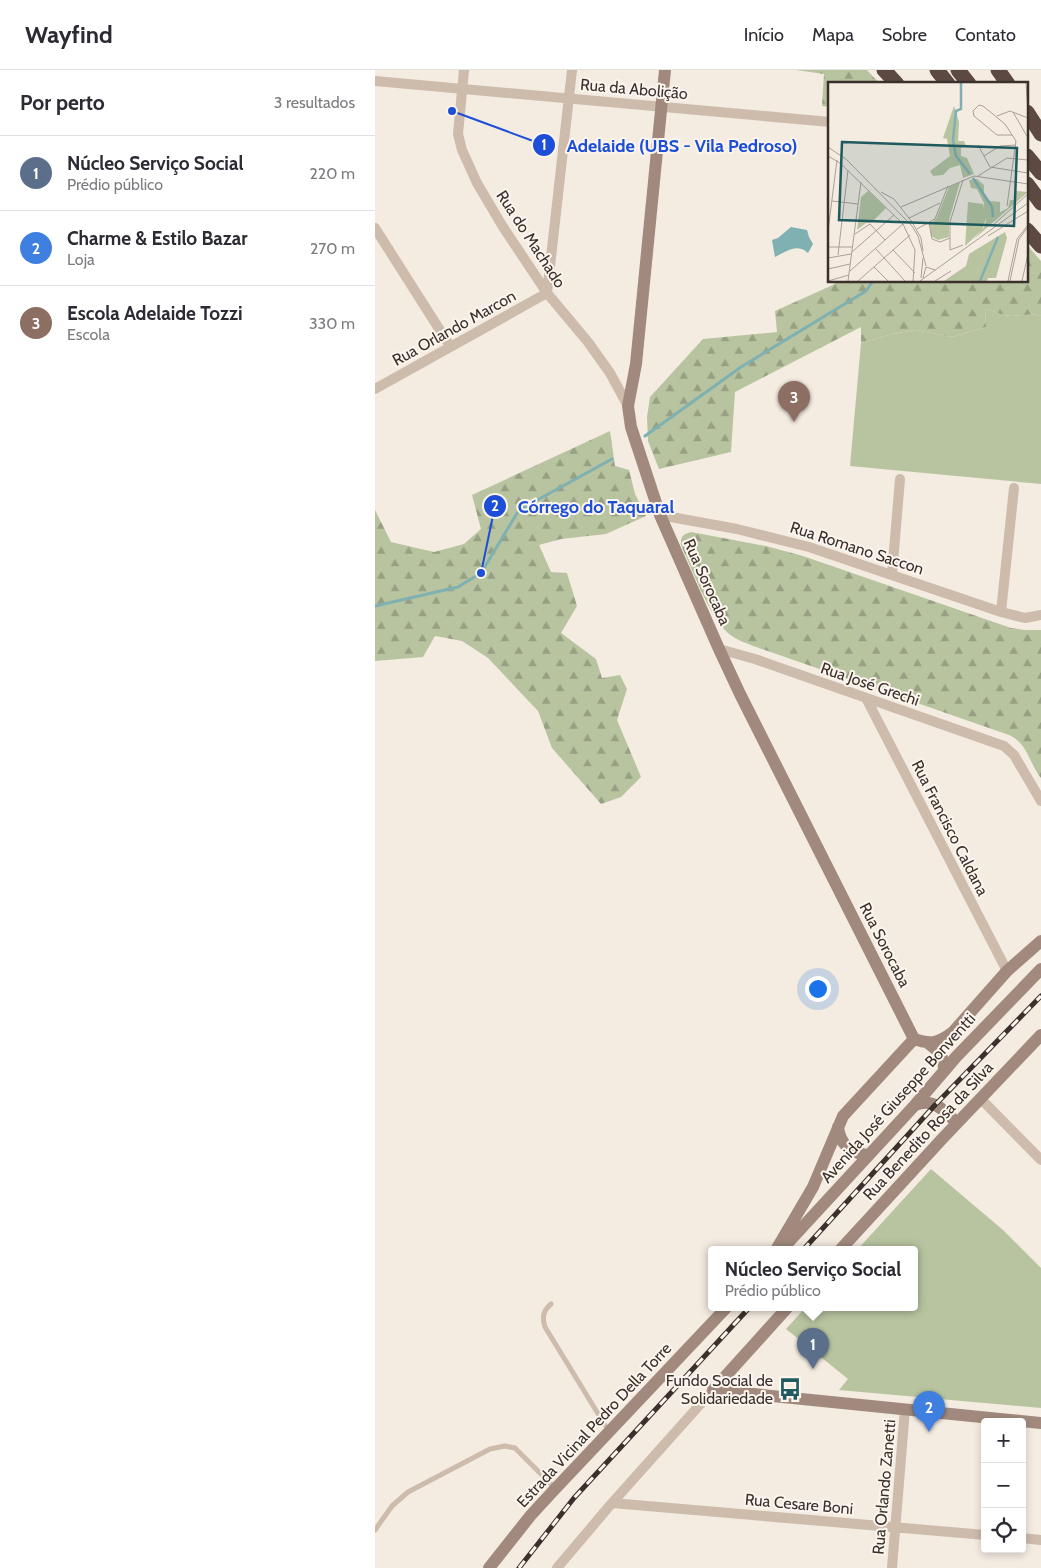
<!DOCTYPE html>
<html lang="pt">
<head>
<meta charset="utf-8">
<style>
  body { margin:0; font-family:Cabin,sans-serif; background:#f2f2f3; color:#2b2b33 }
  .controls { position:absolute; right:15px; bottom:15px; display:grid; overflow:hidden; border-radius:5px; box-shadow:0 2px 8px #0003 }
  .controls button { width:45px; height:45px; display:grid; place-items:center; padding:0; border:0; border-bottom:1px solid #e1e1e2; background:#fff; color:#2b2b33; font:25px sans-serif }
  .you { position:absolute; left:442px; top:918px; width:18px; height:18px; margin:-12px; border:4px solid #fff; border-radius:50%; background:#1a73e8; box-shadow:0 0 0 8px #1a73e833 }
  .badge { display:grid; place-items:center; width:32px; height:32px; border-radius:50%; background:#2563eb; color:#fff; font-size:16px; font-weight:700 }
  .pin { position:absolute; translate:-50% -41px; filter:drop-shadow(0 1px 2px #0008) }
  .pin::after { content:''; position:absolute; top:26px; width:18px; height:15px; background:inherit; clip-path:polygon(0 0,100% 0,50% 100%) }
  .popup { position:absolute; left:333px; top:1176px; width:210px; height:65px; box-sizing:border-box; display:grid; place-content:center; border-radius:5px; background:#fff; filter:drop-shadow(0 1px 4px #0005); font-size:16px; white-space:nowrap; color:#7c7c81 }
  .popup b { font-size:19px; color:#2b2b33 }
  .popup::after { content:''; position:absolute; left:50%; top:100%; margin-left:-10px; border:10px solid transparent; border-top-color:#fff }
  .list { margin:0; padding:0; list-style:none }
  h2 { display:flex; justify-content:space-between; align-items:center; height:65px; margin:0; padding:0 20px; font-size:21px }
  h2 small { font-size:16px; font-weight:400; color:#7c7c81 }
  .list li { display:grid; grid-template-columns:32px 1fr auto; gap:15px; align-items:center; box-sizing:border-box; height:75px; padding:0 20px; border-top:1px solid #e1e1e2 }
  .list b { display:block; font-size:19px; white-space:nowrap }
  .list p { margin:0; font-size:16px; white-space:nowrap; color:#7c7c81 }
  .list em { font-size:16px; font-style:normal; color:#7c7c81 }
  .icon { flex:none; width:28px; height:28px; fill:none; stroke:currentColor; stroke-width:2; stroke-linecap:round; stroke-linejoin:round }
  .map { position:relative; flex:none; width:666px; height:1498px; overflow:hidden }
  header { display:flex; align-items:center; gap:30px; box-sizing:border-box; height:70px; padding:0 25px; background:#fff; border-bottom:1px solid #e1e1e2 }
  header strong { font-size:24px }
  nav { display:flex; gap:28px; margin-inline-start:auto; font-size:18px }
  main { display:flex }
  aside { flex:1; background:#fff }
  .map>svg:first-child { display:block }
</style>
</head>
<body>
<header>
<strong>Wayfind</strong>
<nav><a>Início</a><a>Mapa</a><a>Sobre</a><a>Contato</a></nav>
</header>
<main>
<aside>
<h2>Por perto<small>3 resultados</small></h2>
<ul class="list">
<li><span class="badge" style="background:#5c6f8a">1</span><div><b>Núcleo Serviço Social</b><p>Prédio público</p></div><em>220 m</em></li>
<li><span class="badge" style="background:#3f7fe0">2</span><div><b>Charme &amp; Estilo Bazar</b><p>Loja</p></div><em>270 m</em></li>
<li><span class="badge" style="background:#8d6e63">3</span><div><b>Escola Adelaide Tozzi</b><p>Escola</p></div><em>330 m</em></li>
</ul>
</aside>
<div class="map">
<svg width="666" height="1498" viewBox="0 0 666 1498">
  <defs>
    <pattern id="forest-firs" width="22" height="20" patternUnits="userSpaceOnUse" patternTransform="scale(1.25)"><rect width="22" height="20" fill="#b8c4a0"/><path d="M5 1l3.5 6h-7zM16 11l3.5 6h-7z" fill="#97a083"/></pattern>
  </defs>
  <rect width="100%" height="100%" fill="#f4ebe1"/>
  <path fill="#b8c4a0" d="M610,239c7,1 12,4 19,6 13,3 25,-3 37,1v168l-191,-18 11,-123 31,-9 24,-4 36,7 34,-10z
    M556,1099l72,61 38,38v140l-202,-18 9,-11 -62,-50 19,-21h109v-58h-57z"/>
  <path fill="url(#forest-firs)" d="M421,0h71l13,14h-50v23l-8,-1 2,-32z
    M652,175l14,16v55c-12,-4 -24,2 -36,-1 -7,-1 -13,-5 -20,-6l1,18 -34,10 -36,-7 -24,4 -31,9v-16l-126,65 -4,60 -72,17 -11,-28 -1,-24 3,-20 53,-58 74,-7 -2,-21 60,-27v-3h192z
    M235,361l5,35 14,4 6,24 11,22 -40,18 -45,5 -22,6 12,27 16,1 10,33 -16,27 35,26 6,19 18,-3 7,14 -10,31 24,57 -20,20 -20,7 -49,-56 -14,-37 -50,-53 -26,-17 -27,-5 -12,21 -48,4v-151l16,32 43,10 30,-8 17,-15 -9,-34z
    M316,462l75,14 37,10 208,72 14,2h16v148c-12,-15 -13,-34 -32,-43l-250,-87c-11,-4 -23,-8 -31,-15 -18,-15 -37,-66 -47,-88 -1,-9 3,-11 10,-13z"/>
  <path fill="#7fb0b2" d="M416,157l16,3 2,7 4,7 -5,9c-11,-10 -21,-2 -33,4l-3,-17 6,-2z"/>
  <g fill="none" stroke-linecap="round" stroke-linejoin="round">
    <path stroke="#7fb0b2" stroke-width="3" d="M270,366l96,-69 125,-76 7,-10
      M0,536l83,-19 23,-14 38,-63 93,-51"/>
    <path stroke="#cdbbac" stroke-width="5" d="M176,1234c-8,7 -9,13 -6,23l63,103
      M0,1460l17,-24 16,-14 82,-43 15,-3 10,2 40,40"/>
    <path stroke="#cdbbac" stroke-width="10" d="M89,0l-6,64 4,16 15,33 26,44 44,66 41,49 22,31 18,33
      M0,11l455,41
      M0,158l75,118
      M0,319l172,-96 25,-223
      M285,445l77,14 72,18 192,65 24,6 16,-3
      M517,504l8,-95
      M626,542l13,-124
      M344,579l36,10 249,87 10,9 27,46
      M491,628l141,273
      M606,1029l60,61
      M237,1433l373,32
      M647,1468l19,2
      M182,1498l55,-65 101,-113
      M517,1498l13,-159"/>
    <path stroke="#a18a7d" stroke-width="12" d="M290,0l-29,294 -8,42 3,21 29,88 59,134 21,45 174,345
      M554,974c11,8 15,13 15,26
      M540,1035c19,-8 29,6 42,18
      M463,1057c2,17 12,26 30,28
      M410,1176l130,-141 41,-48 85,-88
      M401,1180l37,-63 30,-71 71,-77c18,6 24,4 39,-7l54,-61 34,-30
      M465,1180l102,-111 99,-104
      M338,1320l328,33
      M338,1320l74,-82
      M114,1498l42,-53 24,-26 171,-181"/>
    <path stroke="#5c4a42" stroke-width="15" d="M509,0l13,14
      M562,0l11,14
      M583,0l11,14
      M623,0l10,14
      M652,42l14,22
      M652,86l14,17
      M652,114l14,19
      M652,160l14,16"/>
    <defs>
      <path id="rail" d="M428,1180l133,-146 105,-108
        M144,1498l55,-70 175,-190"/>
    </defs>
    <use href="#rail" stroke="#3b302b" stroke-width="5"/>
    <use href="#rail" stroke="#fbf5ee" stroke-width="3" stroke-dasharray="9" stroke-linecap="butt"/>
  </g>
  <defs>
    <symbol id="bus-bare" viewBox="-9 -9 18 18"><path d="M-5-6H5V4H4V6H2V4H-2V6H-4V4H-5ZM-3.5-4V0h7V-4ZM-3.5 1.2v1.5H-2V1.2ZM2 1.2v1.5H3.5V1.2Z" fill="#1f5a5e" stroke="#fbf5ee" stroke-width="2.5" paint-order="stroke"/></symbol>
  </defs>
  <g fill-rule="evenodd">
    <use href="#bus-bare" x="399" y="1303" width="32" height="32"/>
  </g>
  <g text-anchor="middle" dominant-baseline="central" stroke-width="4" stroke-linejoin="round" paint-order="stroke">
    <g font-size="16" fill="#3b302b" stroke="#fbf5ee">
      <text transform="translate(259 19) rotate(5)">Rua da Abolição</text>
      <text transform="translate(156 169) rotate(57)">Rua do Machado</text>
      <text transform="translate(79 258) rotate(-29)">Rua Orlando Marcon</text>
      <text transform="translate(482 478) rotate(18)">Rua Romano Saccon</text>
      <text transform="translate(332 512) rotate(66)">Rua Sorocaba</text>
      <text transform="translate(495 614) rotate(19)">Rua José Grechi</text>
      <text transform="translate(575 758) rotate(63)">Rua Francisco Caldana</text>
      <text transform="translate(510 875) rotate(63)">Rua Sorocaba</text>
      <text transform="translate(523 1028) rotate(-48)">Avenida José Giuseppe Bonventti</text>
      <text transform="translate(553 1061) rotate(-47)">Rua Benedito Rosa da Silva</text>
      <text transform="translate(219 1355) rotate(-47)">Estrada Vicinal Pedro Della Torre</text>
      <text transform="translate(509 1417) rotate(-85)">Rua Orlando Zanetti</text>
      <text transform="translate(424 1434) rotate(5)">Rua Cesare Boni</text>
    </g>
    <g font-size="16" fill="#3b302b" stroke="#fbf5ee" text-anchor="end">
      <text x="398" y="1310">Fundo Social de<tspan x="398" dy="18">Solidariedade</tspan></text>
    </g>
  </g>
  <g transform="translate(453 12)">
    <rect width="200" height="200" fill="#f4ebe1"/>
    <path d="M40,109l18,17 -15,15h-5l-9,7 4,-33zM140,120l15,2 3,14 -4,12 -17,16z" fill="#b8c4a0"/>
    <path d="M126,24l5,16 -1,19h6l2,5 -5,2v8l6,2 7,16 -11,4 -3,-13 -10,3 -7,7 -10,1 -3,-5 20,-15 -3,-17 -4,-1zM149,97l7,6v9l6,7 10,1v10l8,-4 2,-8h4l2,-9 12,1 -54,47 11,-13 1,-7 -3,-5 1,-11 -7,-14 -6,-1 -2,-8zM132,100l-11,38v17l-11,3 -7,-4 -1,-12 6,-5 13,-32zM177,150l2,6 -11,40h-8l-1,3h-43l22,-15 3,-12z" fill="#b8c4a0"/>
    <path fill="none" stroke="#7fb0b2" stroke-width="2.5" d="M133,1v26l-5,2 -3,29 3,16 14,18M145,96l19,29 1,10M152,199l18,-44"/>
    <path fill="none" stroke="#aaa098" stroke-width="1" d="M198,1l2,27M185,30l15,26M169,34l13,-5 18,7M184,53h-15l-23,-19 -1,-5 6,-6 4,1 22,18 11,17M150,63l12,22 38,6M0,65l19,13 65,66 6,10 8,30M0,74l12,7 63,61 12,26 -2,31M156,74l16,-10 16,-1M150,94l29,-18 21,2M53,110l13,7 18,23 9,16 2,13M4,119l26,3M179,124l9,-65M73,125l73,-31 54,8M81,136l31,-15M101,141l3,16 8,3 10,-4M165,143l35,-31M89,147l18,-10 13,-33M0,149l9,-71M27,152l15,-10 15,16M160,154l40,-25M135,163l-13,5v-28l13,-42M0,165h24M48,167l29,32M65,168l22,23M24,170l42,-37M10,173l10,-85M0,176l23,-4M46,185l14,14M0,187l22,-5M22,189l53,-47M93,196l2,-20M95,196l3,-11 9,3M0,199l21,-6M20,199l13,-99M30,199l52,-46M92,199l108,-78M107,199l16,-10M180,199l9,-42 11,-14M182,199l9,-42 9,-12M194,199l6,-27"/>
    <path fill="#1f5a5e" fill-opacity="0.15" stroke="#1f5a5e" stroke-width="2.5" d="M14,60l175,6 -3,78 -175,-6z"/>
    <rect width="200" height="200" fill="none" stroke="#3b302b" stroke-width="2.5"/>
  </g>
  <path fill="none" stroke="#1d4ed8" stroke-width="2" d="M77 41L169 75M106 503L120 436"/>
  <g fill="#1d4ed8" stroke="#fbf5ee" stroke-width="2">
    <circle cx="77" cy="41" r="5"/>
    <circle cx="106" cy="503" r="5"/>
    <circle cx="169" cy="75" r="12"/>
    <circle cx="120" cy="436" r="12"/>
  </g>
  <g font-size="15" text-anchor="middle" font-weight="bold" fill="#fff">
    <text x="169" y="80">1</text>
    <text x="120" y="441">2</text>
  </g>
  <g font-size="18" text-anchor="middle" font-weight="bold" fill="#1d4ed8" stroke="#fbf5ee" stroke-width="4" stroke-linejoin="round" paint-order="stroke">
    <text x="307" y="82">Adelaide (UBS - Vila Pedroso)</text>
    <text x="221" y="443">Córrego do Taquaral</text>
  </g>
</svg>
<div class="controls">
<button>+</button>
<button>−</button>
<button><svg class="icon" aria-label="locate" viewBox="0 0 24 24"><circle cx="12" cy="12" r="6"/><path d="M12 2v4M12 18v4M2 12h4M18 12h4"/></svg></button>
</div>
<div class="you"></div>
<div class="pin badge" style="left:438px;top:1299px;background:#5c6f8a">1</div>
<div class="popup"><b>Núcleo Serviço Social</b>Prédio público</div>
<div class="pin badge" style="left:554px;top:1362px;background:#3f7fe0">2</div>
<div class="pin badge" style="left:419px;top:352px;background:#8d6e63">3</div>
</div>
</main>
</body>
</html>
